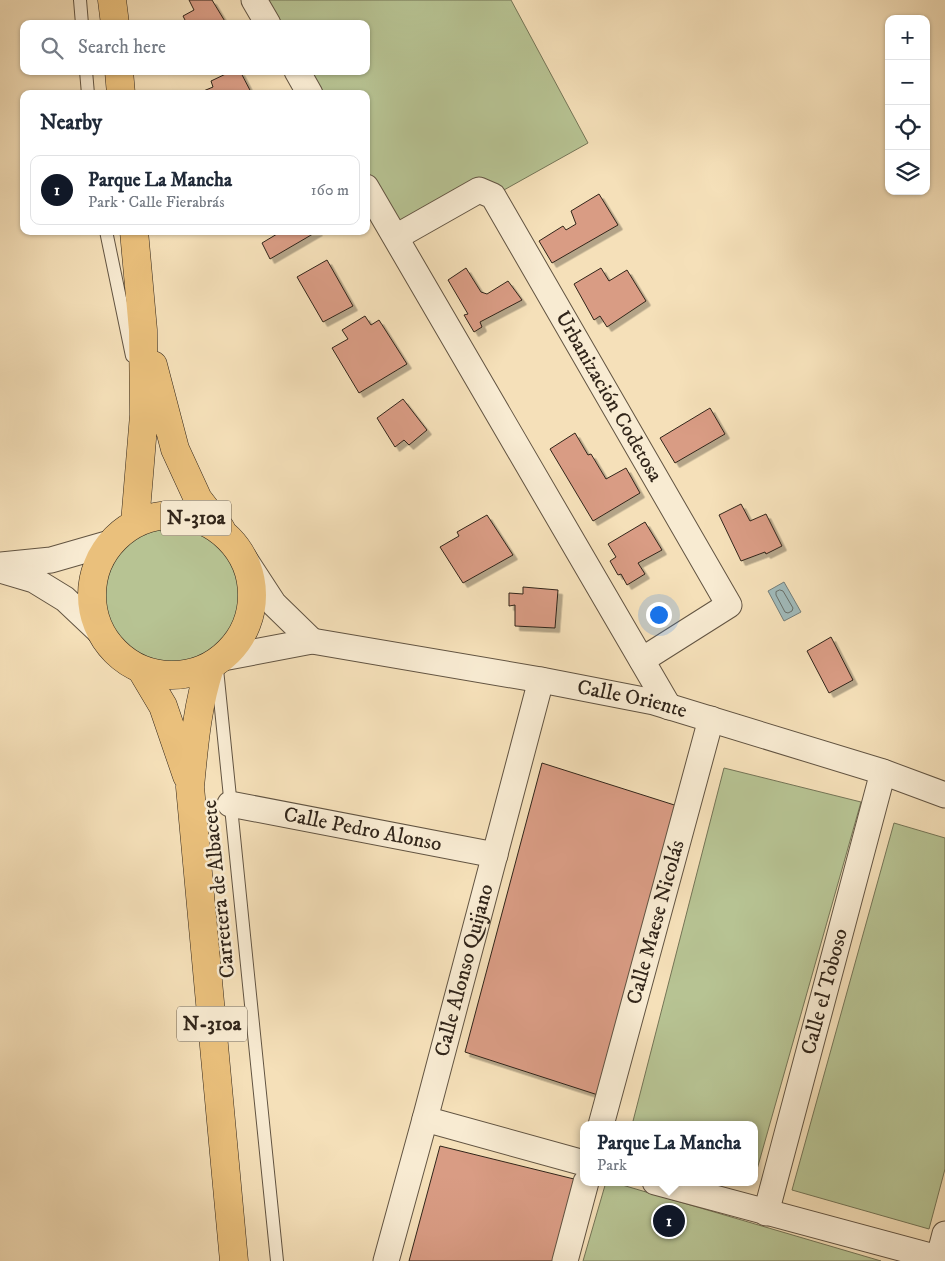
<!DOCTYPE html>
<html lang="en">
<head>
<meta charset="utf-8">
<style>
  body { margin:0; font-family:"IM FELL DW Pica",serif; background:#f6f6f7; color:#1f2937 }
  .controls { position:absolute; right:15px; top:15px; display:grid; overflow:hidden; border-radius:10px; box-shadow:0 1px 4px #0004 }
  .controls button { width:45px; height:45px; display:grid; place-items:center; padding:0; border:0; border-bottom:1px solid #e0e1e3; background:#fff; color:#1f2937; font:25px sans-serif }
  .you { position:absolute; left:658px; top:614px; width:18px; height:18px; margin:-12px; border:4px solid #fff; border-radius:50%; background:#1a73e8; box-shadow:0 0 0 8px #1a73e833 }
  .badge { display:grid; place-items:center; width:32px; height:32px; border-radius:50%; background:#111827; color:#fff; font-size:16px; font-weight:700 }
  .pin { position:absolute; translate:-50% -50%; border:2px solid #fff; box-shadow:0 1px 5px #0006 }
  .popup { position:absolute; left:580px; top:1121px; width:178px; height:65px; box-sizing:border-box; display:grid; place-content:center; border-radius:10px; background:#fff; filter:drop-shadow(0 1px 4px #0005); font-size:16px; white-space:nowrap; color:#747a83 }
  .popup b { font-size:19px; color:#1f2937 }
  .popup::after { content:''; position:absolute; left:50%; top:100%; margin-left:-10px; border:10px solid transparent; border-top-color:#fff }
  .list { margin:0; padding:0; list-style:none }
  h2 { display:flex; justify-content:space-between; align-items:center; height:65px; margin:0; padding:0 20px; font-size:21px }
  h2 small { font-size:16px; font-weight:400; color:#747a83 }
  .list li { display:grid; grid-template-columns:32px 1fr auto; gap:15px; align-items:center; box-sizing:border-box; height:70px; margin:0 10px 10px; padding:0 10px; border:1px solid #e0e1e3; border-radius:10px }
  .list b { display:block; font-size:19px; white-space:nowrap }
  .list p { margin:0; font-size:16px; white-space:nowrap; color:#747a83 }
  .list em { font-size:16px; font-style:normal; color:#747a83 }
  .icon { flex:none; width:28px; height:28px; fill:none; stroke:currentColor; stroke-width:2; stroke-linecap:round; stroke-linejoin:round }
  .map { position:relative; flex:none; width:945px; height:1261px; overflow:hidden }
  .search { position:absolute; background:#fff; box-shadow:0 1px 4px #0004; left:20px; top:20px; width:350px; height:55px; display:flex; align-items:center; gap:12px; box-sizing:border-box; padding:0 18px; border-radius:10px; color:#747a83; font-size:19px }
  .panel { position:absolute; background:#fff; box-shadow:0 1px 4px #0004; left:20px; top:90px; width:350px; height:145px; border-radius:10px }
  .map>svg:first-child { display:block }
</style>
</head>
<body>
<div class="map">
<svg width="945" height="1261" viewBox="0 0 945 1261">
  <defs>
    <filter id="shadow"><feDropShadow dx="4.5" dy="4.5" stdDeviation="0" flood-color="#0004"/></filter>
  </defs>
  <rect width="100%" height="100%" fill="#f5e0b9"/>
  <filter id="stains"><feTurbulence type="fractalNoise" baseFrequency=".004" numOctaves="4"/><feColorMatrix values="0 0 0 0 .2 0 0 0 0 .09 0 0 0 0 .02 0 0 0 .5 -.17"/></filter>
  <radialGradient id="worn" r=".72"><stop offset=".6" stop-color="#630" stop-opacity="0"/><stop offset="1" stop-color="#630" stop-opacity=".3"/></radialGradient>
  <path fill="#b7c393" stroke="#747456" d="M254,0h257l77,143 -186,104 -36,-60v-93h-56l-13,-23h69v-47h-98z
    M92 595a80 80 0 1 1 160 0a80 80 0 1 1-160 0Z
    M724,768l137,34 -107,378v-55h-122z
    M894,823l51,15v331l-16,60 -137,-39z
    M606,1182h6l269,79h-298z"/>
  <path fill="#a0baba" stroke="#747e7a" d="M784,582l17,30 -17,9 -16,-30z"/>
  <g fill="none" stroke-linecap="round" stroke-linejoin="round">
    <path stroke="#68706a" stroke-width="1" d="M780,590l3,1 10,17 -1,3 -4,2 -3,-1 -9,-17v-3z"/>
  </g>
  <path fill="#d99c84" stroke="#31251a" filter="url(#shadow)" d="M189,0h23l14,23 -39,1 -4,-8 11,-6z
    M232,71h8l12,23h-50l-1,-2 12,-5 -2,-6z
    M599,194l19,31 -66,38 -13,-22 24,-15 3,4 10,-6 -5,-13z
    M275,231h43l-48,28 -8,-16 15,-9z
    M327,260l26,46 -30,16 -26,-45z
    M466,268l15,24 6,2 21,-13 14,19 -42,22 2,5 -8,5 -10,-17 4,-1 -20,-34z
    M601,268l8,13 18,-11 19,31 -39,26 -7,-11 -6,4 -20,-36z
    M365,316l6,9 8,-5 28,44 -48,29 -27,-45 16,-9 -6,-9z
    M403,399l24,31 -18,15 -5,-5 -9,7 -18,-29z
    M710,408l15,26 -50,29 -15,-25z
    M575,433l13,22 3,-1 15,25 20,-11 14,25 -47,28 -43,-72z
    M741,504l9,17 16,-7 16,32 -16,8 -1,-2 -24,9 -22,-46z
    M487,515l26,40 -50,28 -23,-36 19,-11 -2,-4z
    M645,522l17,28 -24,13 7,11 -18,11 -6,-11 -3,1 -8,-14 6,-4 -8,-13z
    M523,587l35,3 -3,38 -40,-2v-21l-6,1v-13l14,1z
    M831,637l22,43 -24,13 -22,-42z
    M542,763l145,46 -89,286 -133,-43z
    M440,1146l134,33 -21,82h-144z"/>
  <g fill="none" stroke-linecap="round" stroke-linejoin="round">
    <defs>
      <path id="lane" d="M80,0l2,24
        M86,71l2,23
        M106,231l26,125
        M217,669l60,592"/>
      <g id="street">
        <path d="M254,0l14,24"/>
        <path d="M297,71l13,23"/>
        <path d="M366,187l303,520"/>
        <path id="s1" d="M396,237l83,-47 14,6 236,409 -87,55"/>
        <path d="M244,558l30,46 38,37"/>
        <path d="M0,565l51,-5 59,-17"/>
        <path d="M0,570l34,10 31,19 36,34"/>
        <path id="s2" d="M223,658l89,-17 229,39 113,22 229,70 62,23"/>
        <path id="s3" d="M230,804l265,51"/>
        <path d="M425,1119l159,44"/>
        <path id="s4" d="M601,1125l110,-406"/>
        <path d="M655,1182l290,78"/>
        <path id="s5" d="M766,1213l117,-441"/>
        <path id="s6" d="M386,1261l39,-142 116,-439"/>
        <path d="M565,1261l21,-79"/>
        <path d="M938,1261l7,-27"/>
      </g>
      <path id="highway" d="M112,0l3,24
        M119,71l2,23
        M134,231l9,99 1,85 -9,108
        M153,365l22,84 23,50 23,30
        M92 595a80 80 0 1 1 160 0a80 80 0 1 1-160 0Z
        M210,667c-13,39 -16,79 -20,120l44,474
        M141,669l22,37 24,70"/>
    </defs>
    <use href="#lane" stroke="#625442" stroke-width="14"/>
    <use href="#street" stroke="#625442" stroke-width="27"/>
    <use href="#highway" stroke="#31251a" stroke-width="29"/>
    <use href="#lane" stroke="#f8ebd2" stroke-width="12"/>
    <use href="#street" stroke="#f8ebd2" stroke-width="25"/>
    <use href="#highway" stroke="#eac07c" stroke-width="28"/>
  </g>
  <g text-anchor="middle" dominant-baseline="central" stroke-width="5" stroke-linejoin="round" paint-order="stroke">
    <g fill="#f8ebd2" stroke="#6d6051" stroke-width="1">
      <rect x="161" y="500.5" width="70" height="35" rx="4"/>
      <rect x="177" y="1006.5" width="70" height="35" rx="4"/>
    </g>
    <g font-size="20" font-weight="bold" fill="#31251a">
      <text x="196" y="518">N-310a</text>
      <text x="212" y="1024">N-310a</text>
    </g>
    <g font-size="21" fill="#31251a" stroke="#f8ebd2">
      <text stroke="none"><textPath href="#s1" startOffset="342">Urbanización Codetosa</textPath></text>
      <text stroke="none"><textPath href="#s2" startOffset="416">Calle Oriente</textPath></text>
      <text stroke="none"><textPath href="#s3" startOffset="135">Calle Pedro Alonso</textPath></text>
      <text transform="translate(219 889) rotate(-96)">Carretera de Albacete</text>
      <text stroke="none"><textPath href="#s4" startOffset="210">Calle Maese Nicolás</textPath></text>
      <text stroke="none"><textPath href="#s6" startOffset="301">Calle Alonso Quijano</textPath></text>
      <text stroke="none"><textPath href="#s5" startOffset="229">Calle el Toboso</textPath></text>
    </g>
  </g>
  <rect width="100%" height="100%" filter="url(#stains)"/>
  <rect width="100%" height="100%" fill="url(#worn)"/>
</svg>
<div class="controls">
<button>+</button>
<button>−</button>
<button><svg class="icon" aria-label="locate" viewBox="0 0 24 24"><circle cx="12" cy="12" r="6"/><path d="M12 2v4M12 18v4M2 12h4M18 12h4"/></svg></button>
<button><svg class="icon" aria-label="layers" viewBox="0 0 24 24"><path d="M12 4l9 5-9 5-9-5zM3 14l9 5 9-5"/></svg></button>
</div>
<div class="you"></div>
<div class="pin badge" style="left:669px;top:1221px">1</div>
<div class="popup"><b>Parque La Mancha</b>Park</div>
<div class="search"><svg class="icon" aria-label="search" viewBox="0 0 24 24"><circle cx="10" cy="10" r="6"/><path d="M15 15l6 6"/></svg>Search here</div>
<section class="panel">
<h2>Nearby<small></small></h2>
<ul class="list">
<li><span class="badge">1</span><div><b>Parque La Mancha</b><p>Park · Calle Fierabrás</p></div><em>160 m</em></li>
</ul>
</section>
</div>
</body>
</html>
